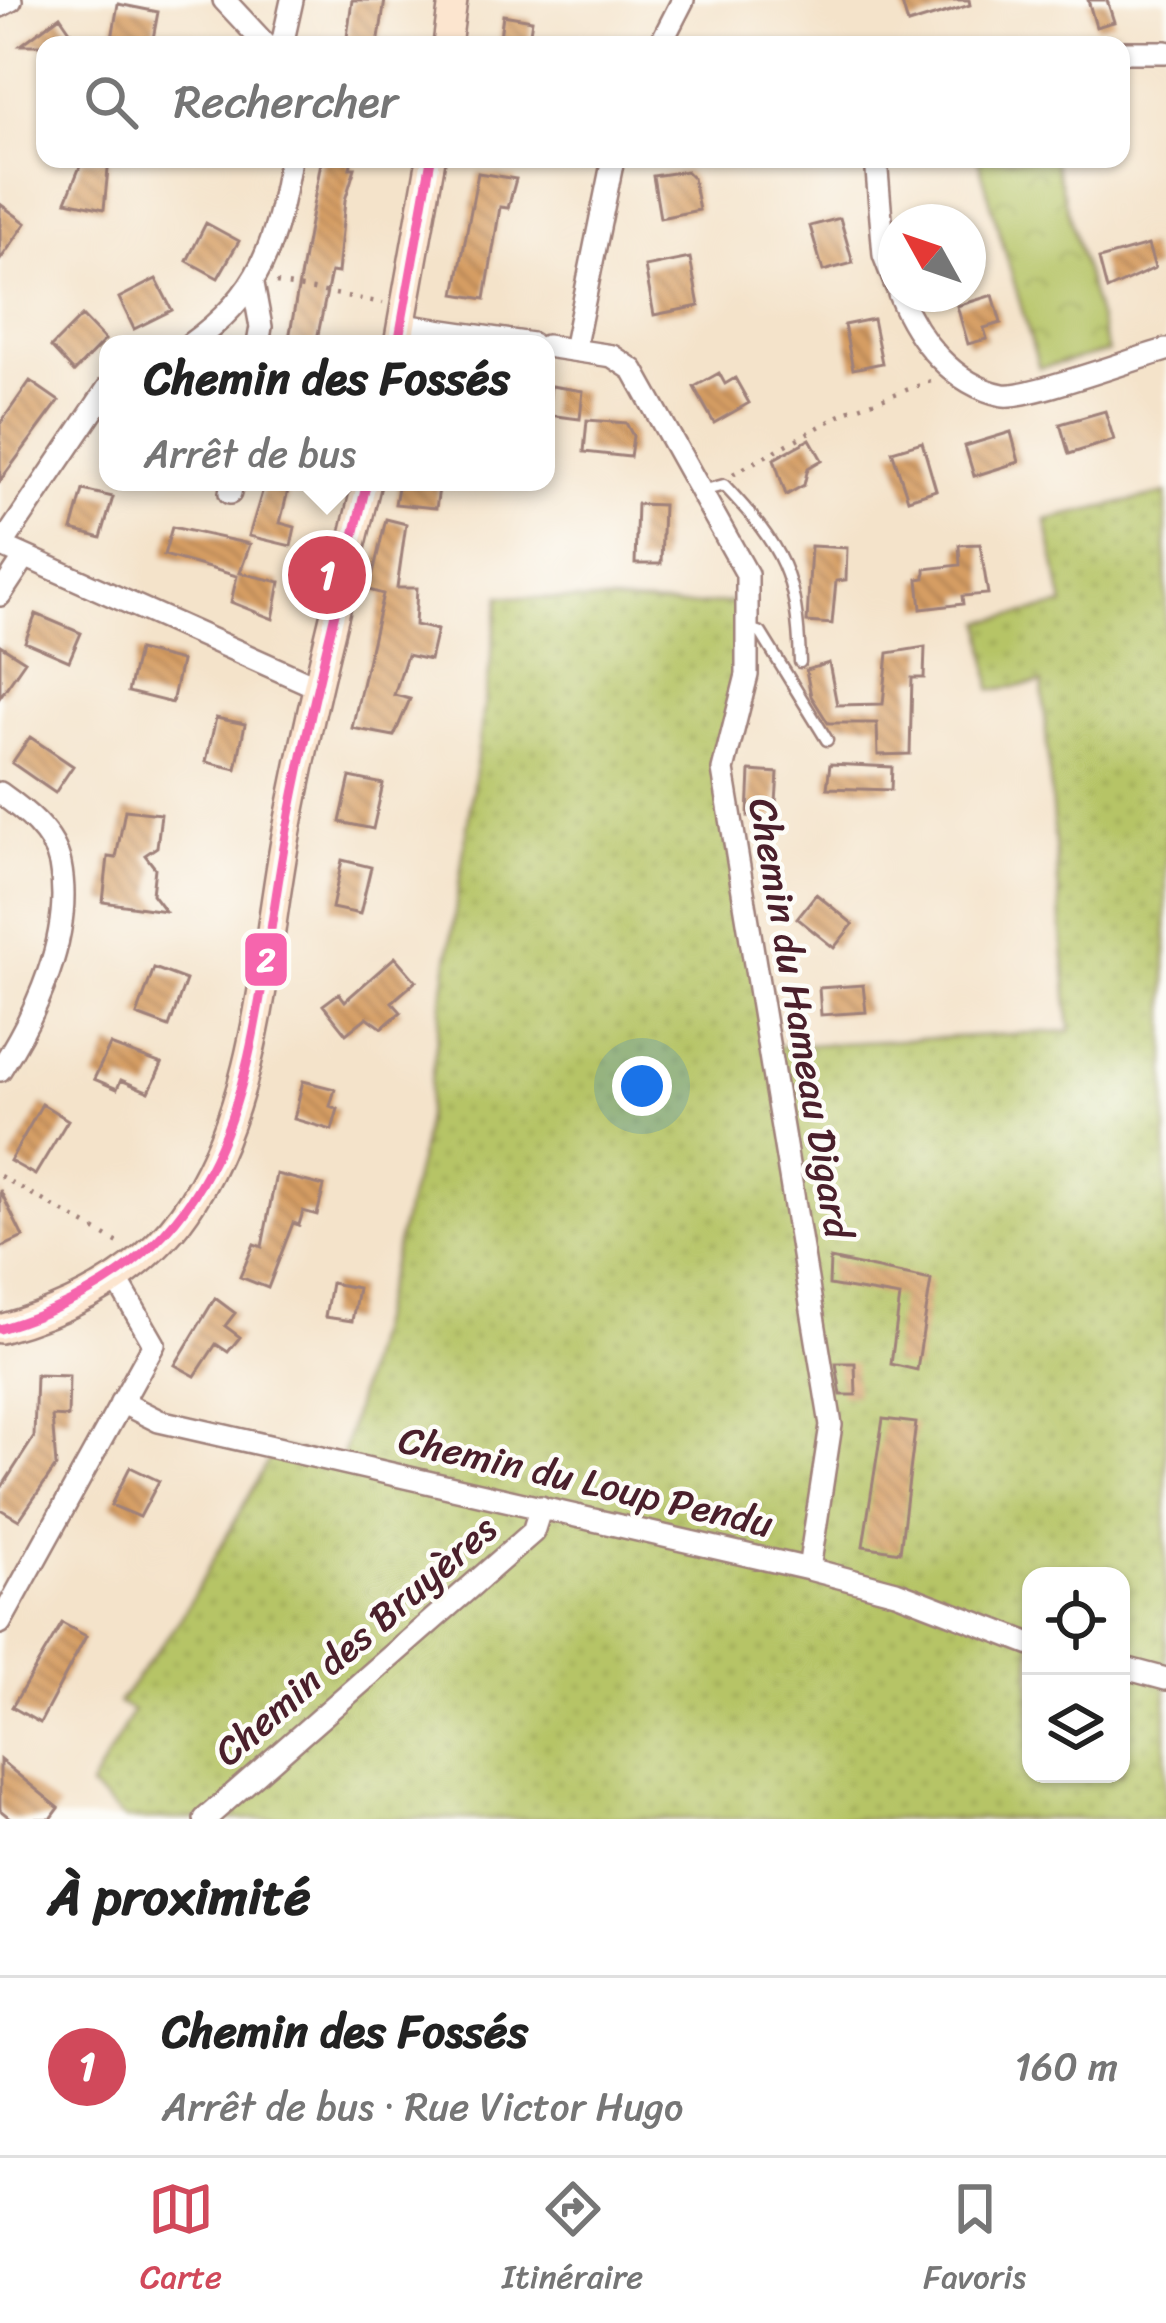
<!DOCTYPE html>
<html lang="fr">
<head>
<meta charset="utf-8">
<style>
  body { margin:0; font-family:Sriracha,sans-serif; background:#f2f2f2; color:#222 }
  .controls { position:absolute; right:36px; bottom:36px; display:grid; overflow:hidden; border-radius:24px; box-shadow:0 3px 9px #0004 }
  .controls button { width:108px; height:108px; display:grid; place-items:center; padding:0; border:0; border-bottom:3px solid #e0e0e0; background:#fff; color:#222; font:60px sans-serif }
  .compass { position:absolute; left:878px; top:204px; width:108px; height:108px; border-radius:50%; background:#fff; box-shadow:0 3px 9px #0004; rotate:310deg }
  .you { position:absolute; left:642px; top:1086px; width:42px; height:42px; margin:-30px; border:9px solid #fff; border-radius:50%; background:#1a73e8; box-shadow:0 0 0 18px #1a73e833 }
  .badge { display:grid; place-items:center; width:78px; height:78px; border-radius:50%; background:#d1495b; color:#fff; font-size:39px; font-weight:700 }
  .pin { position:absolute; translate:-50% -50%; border:6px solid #fff; box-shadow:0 3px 12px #0006 }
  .popup { position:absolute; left:99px; top:335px; width:456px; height:156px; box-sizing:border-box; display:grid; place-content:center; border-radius:24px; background:#fff; filter:drop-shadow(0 3px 9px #0005); font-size:39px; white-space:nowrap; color:#767676 }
  .popup b { font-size:45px; color:#222 }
  .popup::after { content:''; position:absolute; left:50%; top:100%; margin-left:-24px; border:24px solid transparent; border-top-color:#fff }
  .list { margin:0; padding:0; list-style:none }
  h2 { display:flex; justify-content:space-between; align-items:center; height:156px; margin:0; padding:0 48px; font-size:51px }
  h2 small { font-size:39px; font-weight:400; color:#767676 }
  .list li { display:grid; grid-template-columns:78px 1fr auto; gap:36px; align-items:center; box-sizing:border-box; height:180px; padding:0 48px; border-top:3px solid #e0e0e0 }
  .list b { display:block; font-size:45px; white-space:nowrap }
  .list p { margin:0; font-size:39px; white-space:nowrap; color:#767676 }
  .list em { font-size:39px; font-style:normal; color:#767676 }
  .icon { flex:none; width:66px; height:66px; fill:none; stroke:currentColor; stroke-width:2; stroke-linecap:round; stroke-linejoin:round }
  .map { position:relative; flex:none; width:1166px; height:1819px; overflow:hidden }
  .search { position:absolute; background:#fff; box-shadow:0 3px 9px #0004; left:36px; right:36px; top:36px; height:132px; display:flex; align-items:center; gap:30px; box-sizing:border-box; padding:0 42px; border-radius:24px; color:#767676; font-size:45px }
  .sheet { height:336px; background:#fff }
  nav { display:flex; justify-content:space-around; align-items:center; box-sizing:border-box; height:168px; border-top:3px solid #e0e0e0; background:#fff; font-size:33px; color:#767676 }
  nav a { display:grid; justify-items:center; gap:6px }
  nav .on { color:#d1495b }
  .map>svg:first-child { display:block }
</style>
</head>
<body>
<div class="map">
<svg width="1166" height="1819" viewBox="0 0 1166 1819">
  <defs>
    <pattern id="grass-dots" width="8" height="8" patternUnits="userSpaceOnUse" patternTransform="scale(3)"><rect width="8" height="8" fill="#b6c466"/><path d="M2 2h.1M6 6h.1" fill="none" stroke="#9ea859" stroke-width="1.8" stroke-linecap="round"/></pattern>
    <pattern id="park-crowns" width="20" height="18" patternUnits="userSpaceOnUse" patternTransform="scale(3)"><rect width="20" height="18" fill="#b6c466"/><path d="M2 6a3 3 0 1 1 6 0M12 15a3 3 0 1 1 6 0" fill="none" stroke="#9ea859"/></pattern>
    <pattern id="building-back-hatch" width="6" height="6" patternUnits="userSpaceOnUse" patternTransform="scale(3)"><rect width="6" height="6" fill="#d69e64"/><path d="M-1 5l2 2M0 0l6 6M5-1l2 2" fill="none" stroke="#b08053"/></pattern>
  </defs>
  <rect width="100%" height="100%" fill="#fdfcf7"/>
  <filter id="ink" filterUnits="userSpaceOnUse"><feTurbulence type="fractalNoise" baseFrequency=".00833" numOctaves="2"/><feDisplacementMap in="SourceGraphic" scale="24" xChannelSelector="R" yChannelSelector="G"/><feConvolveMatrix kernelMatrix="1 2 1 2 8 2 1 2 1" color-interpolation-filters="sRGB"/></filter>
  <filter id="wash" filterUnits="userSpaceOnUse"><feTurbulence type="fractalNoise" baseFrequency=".004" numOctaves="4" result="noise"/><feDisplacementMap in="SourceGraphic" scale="48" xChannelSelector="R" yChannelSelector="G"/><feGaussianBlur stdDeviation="2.7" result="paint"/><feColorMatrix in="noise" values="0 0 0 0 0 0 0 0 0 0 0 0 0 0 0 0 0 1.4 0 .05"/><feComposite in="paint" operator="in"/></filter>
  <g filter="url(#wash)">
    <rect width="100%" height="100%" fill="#f4e3ca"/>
    <path fill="url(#grass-dots)" stroke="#807248" stroke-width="3" fill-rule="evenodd" d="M1166,493v1326h-1041l-35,-31 43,-77 -15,-8 63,-85 95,-171 65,14 80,-311 79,-554 185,10 64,-5 -26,169 45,277 302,-16 -28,-348 -51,7 -8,-68 81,-17 -18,-85zM1031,1576h90v198h-90z"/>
    <path fill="url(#park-crowns)" stroke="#807248" stroke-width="3" d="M978,159h75l55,193 -69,16z"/>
    <g id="blocks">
      <path fill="url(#building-back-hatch)" d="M352,0h33l-7,45h-32z
        M901,0h68l1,5 -62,19z
        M1088,0h19l7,22 -18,5z
        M118,4l40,8 -6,32 -41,1z
        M503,15l29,5 -4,25h-29z
        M60,16l20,29h-59z
        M83,159h26l-5,50 -38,-8z
        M326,159h26l-2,9h5l-10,32 -7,73 -7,-1 -15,72h-28l33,-182z
        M686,171l7,7 6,32 -39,8 -7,-42z
        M478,173l38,6 -8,29 -8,-1 -15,92 -30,-5z
        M0,204l26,19 -26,37z
        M840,218l13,45 -30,8 -13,-45z
        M206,223l33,18 -21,37 -31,-17z
        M1148,245l7,23 -48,22 -8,-31z
        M690,258l9,48 -45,9 -9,-48z
        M156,279l16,31 -38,19 -15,-31z
        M993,295l8,28 -17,5 3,11 -19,5 -11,-38z
        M82,316l23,24 -31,32 -23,-25z
        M873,319l9,44 -29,6 -9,-44z
        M719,373l6,11 10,-6 14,25 -35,20 -20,-36z
        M30,381l29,20 -59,80v-57z
        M551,386l32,5 -3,28 -32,-4z
        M1105,411l9,29 -45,14 -9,-30z
        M587,420l39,3 7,13 -3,21 -46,-5z
        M1011,432l8,30 -45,14 -9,-30z
        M810,439l12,21 -14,8 -4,17 -18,10 -12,-36z
        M922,442l14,48 -28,9 -16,-48z
        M265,482h25l-10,41 15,4 -4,19 -42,-10z
        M399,482h41l-4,26 -41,-4z
        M83,490l30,7 -12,41 -29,-8z
        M637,504l26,1 -2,59h-26z
        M386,519l20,5 -9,64h20l-2,37 22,5 -7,30 -23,-5 -13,40 16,4 -16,37 -42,-8 31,-134 -14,-4z
        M172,527l78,17 -10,29 40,9 -7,37 -42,-17 6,-26 -73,-21z
        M980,544l8,50 -26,2 1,8 -42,5 -3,-30 7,-1v-9l35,-4 -1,-20z
        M811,546l36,2 -1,32 -10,1 -4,43 -25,-2z
        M36,614l45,19 -12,28 -44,-19z
        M0,645l25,16 -25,36z
        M925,647l-1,31h-12l-2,76 -32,1 -1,-32h-49l-17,-27 -5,-26 23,-7 8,42 46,-1 5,-51z
        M138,650l43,11 -9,42 -44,-11z
        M216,718l29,6 -9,45 -30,-7z
        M30,737l43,29 -18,27 -43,-30z
        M830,764l62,3 -1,23 -64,-2z
        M750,771l28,2 -3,44 -27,-1z
        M350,777l33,7 -10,45 -33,-7z
        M125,810l36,4 -4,33 -12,8 10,13 -3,26 13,17 -62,-9 5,-45 8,1z
        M342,860l29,7 -11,47 -28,-6z
        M816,894l37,30 -19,24 -37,-30z
        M395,957l21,24 -24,21 9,10 -19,16 -15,-11 -21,17 -23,-29 16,-12 6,8z
        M154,968l32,12 -17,47 -32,-12z
        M863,985l3,27 -45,3 -2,-27z
        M110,1045l52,19 -13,28 -28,-12 -4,9 -23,-10z
        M303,1081l32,8 -5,17 8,3 -6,21 -38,-11z
        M42,1104l26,16 -33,55 -25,-14z
        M276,1174l48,12 -7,29 -14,-4 -4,14 -6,-2 -25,65 -28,-11 14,-33 8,3z
        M0,1190l23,47 -23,11z
        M830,1259l101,21 -14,90 -26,-6 9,-67 -71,-12z
        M331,1283l27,5 -6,33 -27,-4z
        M215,1298l20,15 -10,13 15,11 -12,15 -12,-8 -21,32 -20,-11z
        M836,1363h19l1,32h-15z
        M36,1375l33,1 -1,41 -16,-1 4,50 -37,54 -19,-11v-19l34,-53z
        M883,1419l33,4 -16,129 -37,-6z
        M130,1467l29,14 -19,36 -29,-12z
        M62,1623l24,13 -46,87 -28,-16z
        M0,1760l59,48 -8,11h-40l-11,-9z"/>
    </g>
  </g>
  <g filter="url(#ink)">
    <use href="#blocks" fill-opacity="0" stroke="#9f817a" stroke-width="3"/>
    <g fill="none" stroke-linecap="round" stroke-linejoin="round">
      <defs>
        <path id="lane" d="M702,491l22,-6c59,63 73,90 76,177
          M749,629l12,4 66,107"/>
        <path id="street" d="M224,0l42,45
          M0,6l11,-6
          M282,45l10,-45
          M660,45l23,-45
          M1121,52h45
          M876,159l8,96 12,31
          M253,284l8,43 -3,17
          M899,294c18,45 54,91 104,101 23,4 133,-37 163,-45
          M403,325l129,19
          M190,344c72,-51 86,-101 100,-185
          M546,346l66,10 21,14 114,204v101l-24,95 108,655 -22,144
          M574,350l39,-191
          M230,493l2,-11
          M0,545l317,142
          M2,545l106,-157
          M0,595l25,-38
          M0,793c24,17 54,40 60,71 14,70 -24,150 -60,206
          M121,1402l38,19 650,148 87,23 135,52
          M0,1623l154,-279 -38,-66
          M1121,1667l45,12
          M205,1819l328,-287 8,-25"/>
        <path id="secondary" d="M447,45l6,-45
          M398,344l33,-185
          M0,1329c77,-21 150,-59 193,-129 67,-106 71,-249 94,-370 22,-117 52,-232 80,-348"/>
      </defs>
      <use href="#lane" stroke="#9f817a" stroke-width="15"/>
      <use href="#street" stroke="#9f817a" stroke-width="26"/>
      <use href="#secondary" stroke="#9f817a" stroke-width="32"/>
      <path stroke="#9f817a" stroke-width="4.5" stroke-dasharray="3 9" stroke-linecap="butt" d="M276,283l107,20
        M733,474l115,-63 86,-31
        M0,1176l120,68"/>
      <use href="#lane" stroke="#fff" stroke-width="10"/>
      <use href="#street" stroke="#fff" stroke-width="21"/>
      <use href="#secondary" stroke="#fce5cf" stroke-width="27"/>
      <defs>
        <path id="bus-1" d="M398,344l33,-185
          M0,1329c259,-79 246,-275 287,-499 22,-117 52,-232 80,-348"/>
      </defs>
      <use href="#bus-1" stroke="#fdfcf7" stroke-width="18"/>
      <use href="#bus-1" stroke="#f665ad" stroke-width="9"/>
    </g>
  </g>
  <g text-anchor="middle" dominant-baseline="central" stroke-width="9" stroke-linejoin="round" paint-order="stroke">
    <g font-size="39" fill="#4a1f2b" stroke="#fdfcf7">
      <text transform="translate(801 1018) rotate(80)">Chemin du Hameau Digard</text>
      <text transform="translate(586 1481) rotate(13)">Chemin du Loup Pendu</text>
      <text transform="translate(355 1640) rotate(-41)">Chemin des Bruyères</text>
    </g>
  </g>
  <rect stroke="#fdfcf7" stroke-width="4.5" x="243" y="931" width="46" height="57" rx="12" fill="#f665ad"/>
  <g font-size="33" text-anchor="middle" font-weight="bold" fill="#fff">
    <text x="266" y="971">2</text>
  </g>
</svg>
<div class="controls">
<button><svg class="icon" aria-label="locate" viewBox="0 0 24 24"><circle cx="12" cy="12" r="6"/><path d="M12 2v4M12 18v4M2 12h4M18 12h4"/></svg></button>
<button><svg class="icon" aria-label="layers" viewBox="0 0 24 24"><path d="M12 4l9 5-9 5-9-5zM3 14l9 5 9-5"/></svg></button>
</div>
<svg class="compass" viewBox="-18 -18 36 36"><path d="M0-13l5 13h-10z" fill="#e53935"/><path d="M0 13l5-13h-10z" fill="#767676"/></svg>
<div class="you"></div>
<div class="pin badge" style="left:327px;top:575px">1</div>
<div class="popup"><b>Chemin des Fossés</b>Arrêt de bus</div>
<div class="search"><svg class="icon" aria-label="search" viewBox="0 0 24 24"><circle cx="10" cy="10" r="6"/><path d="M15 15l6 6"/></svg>Rechercher</div>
</div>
<section class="sheet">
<h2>À proximité<small></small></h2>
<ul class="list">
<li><span class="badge">1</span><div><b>Chemin des Fossés</b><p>Arrêt de bus · Rue Victor Hugo</p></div><em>160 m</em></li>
</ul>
</section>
<nav>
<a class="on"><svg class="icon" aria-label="map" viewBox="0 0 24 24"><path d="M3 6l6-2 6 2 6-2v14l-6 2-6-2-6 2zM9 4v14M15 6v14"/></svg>Carte</a>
<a><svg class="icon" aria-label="directions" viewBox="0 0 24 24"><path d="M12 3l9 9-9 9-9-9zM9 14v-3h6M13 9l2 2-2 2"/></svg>Itinéraire</a>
<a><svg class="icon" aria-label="saved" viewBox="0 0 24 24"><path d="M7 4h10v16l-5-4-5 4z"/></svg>Favoris</a>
</nav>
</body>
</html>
